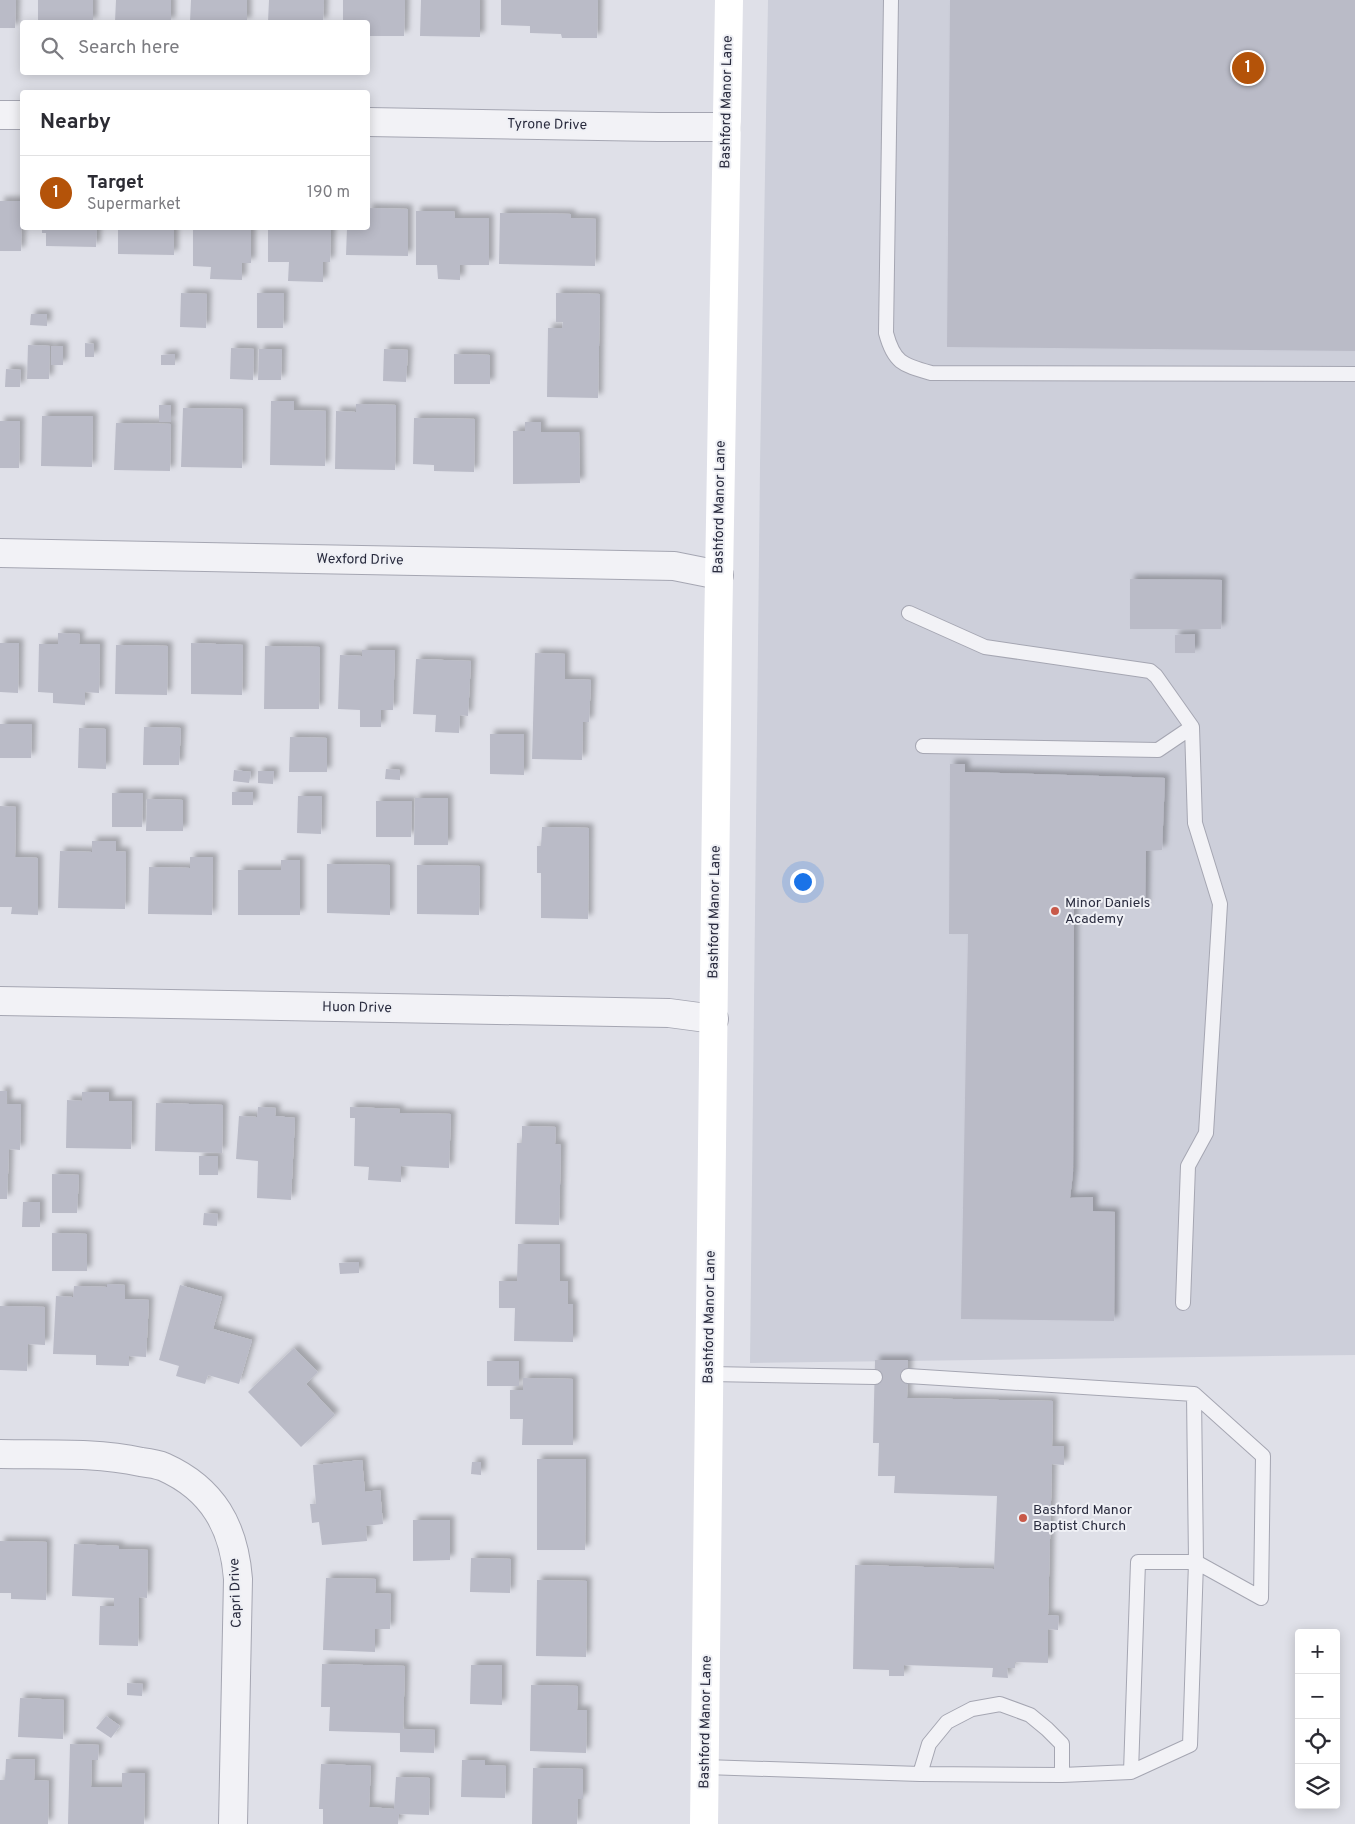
<!DOCTYPE html>
<html lang="en">
<head>
<meta charset="utf-8">
<style>
  body { margin:0; font-family:Overpass,sans-serif; background:#f7f7f7; color:#2b2b33 }
  .controls { position:absolute; right:15px; bottom:15px; display:grid; overflow:hidden; border-radius:5px; box-shadow:0 2px 12px #0003 }
  .controls button { width:45px; height:45px; display:grid; place-items:center; padding:0; border:0; border-bottom:1px solid #e1e1e2; background:#fff; color:#2b2b33; font:25px sans-serif }
  .you { position:absolute; left:802px; top:881px; width:18px; height:18px; margin:-12px; border:4px solid #fff; border-radius:50%; background:#1a73e8; box-shadow:0 0 0 8px #1a73e833 }
  .badge { display:grid; place-items:center; width:32px; height:32px; border-radius:50%; background:#b45309; color:#fff; font-size:16px; font-weight:700 }
  .pin { position:absolute; translate:-50% -50%; border:2px solid #fff; box-shadow:0 1px 5px #0006 }
  .list { margin:0; padding:0; list-style:none }
  h2 { display:flex; justify-content:space-between; align-items:center; height:65px; margin:0; padding:0 20px; font-size:21px }
  h2 small { font-size:16px; font-weight:400; color:#7c7c81 }
  .list li { display:grid; grid-template-columns:32px 1fr auto; gap:15px; align-items:center; box-sizing:border-box; height:75px; padding:0 20px; border-top:1px solid #e1e1e2 }
  .list b { display:block; font-size:19px; white-space:nowrap }
  .list p { margin:0; font-size:16px; white-space:nowrap; color:#7c7c81 }
  .list em { font-size:16px; font-style:normal; color:#7c7c81 }
  .icon { flex:none; width:28px; height:28px; fill:none; stroke:currentColor; stroke-width:2; stroke-linecap:round; stroke-linejoin:round }
  .map { position:relative; flex:none; width:1355px; height:1824px; overflow:hidden }
  .search { position:absolute; background:#fff; box-shadow:0 2px 12px #0003; left:20px; top:20px; width:350px; height:55px; display:flex; align-items:center; gap:12px; box-sizing:border-box; padding:0 18px; border-radius:5px; color:#7c7c81; font-size:19px }
  .panel { position:absolute; background:#fff; box-shadow:0 2px 12px #0003; left:20px; top:90px; width:350px; height:140px; border-radius:5px }
  .map>svg:first-child { display:block }
</style>
</head>
<body>
<div class="map">
<svg width="1355" height="1824" viewBox="0 0 1355 1824">
  <defs>
    <filter id="shadow"><feDropShadow dx="4.5" dy="-4.5" stdDeviation="2.5" flood-color="#0004"/></filter>
  </defs>
  <rect width="100%" height="100%" fill="#dfe0e8"/>
  <path fill="#cdcfda" d="M768,0h587v1355l-605,8 10,-899z"/>
  <path fill="#babbc7" filter="url(#shadow)" d="M0,0h16l-1,28h-15z
    M38,0h55v22h-55z
    M116,0h55v22h-56z
    M191,0h56v22h-57z
    M269,0h55l-1,22h-55z
    M343,0h62l-1,36h-36v-14h-25z
    M421,0h59v37l-60,-1z
    M501,0h97l-1,38h-35l-1,-4 -31,-1v-7l-29,-1z
    M950,0h405v351l-408,-4z
    M0,201h22l-1,50h-21z
    M368,208l40,1v47l-62,-1 1,-27h21z
    M416,211h38l1,7h34v47h-29v15l-22,-1 -1,-14h-21z
    M500,213l71,1v4l25,1 -1,47 -96,-2z
    M42,228h55l-1,19 -50,-1v-13h-4z
    M118,228h56v27l-56,-1z
    M193,228h58v35h-9v17l-32,-1 1,-12 -18,-1z
    M268,228h63l-1,34h-7v20l-35,-1 1,-19h-21z
    M181,293l26,1 -1,34 -26,-1z
    M257,293h27l-1,35h-26z
    M556,293l44,1 -2,104 -51,-1 1,-69h14l1,-6h-7z
    M31,314h16v12l-17,-1z
    M85,343l9,1v13h-9z
    M28,345l22,1 -1,33h-22z
    M51,346h12v19h-12z
    M231,348l23,1 -1,31 -23,-1z
    M259,349h23l-1,31h-23z
    M384,349l24,1 -2,32 -23,-1z
    M175,354v11h-14v-10z
    M454,354l36,1v29h-36z
    M6,369l15,1 -1,17h-15z
    M271,401h23v9l32,1 -1,55 -55,-1z
    M356,404l40,1 -1,65 -60,-1 1,-58 20,1z
    M159,405h12v17h-12z
    M183,408l60,1 -1,59 -61,-1z
    M42,416h51l-1,51 -51,-1z
    M414,418l61,1 -1,53 -40,-1v-6l-21,-1z
    M0,421h20l-1,47h-19z
    M525,422h16v10h38l1,51 -67,1v-53h12z
    M116,423l55,1 -1,47 -56,-1z
    M1130,579l92,1 -1,49h-91z
    M58,633l22,1 -1,10h21l-1,49 -14,-1v13l-32,-2v-10l-15,-1 1,-48h19z
    M1195,634v19h-20v-18z
    M0,643h19l-1,50 -18,-1z
    M191,643l52,2 -1,50 -51,-1z
    M116,645l52,1 -1,49 -52,-1z
    M265,646l55,1 -1,62h-55z
    M362,650h33l-2,60h-12v17h-21v-17l-22,-1 2,-54 22,1z
    M535,653l30,1v25l26,1 -2,42h-6l-1,38 -50,-1z
    M416,659l55,2 -3,55 -8,-1 -1,18 -24,-1 1,-17 -23,-1z
    M0,724h32l-1,34h-31z
    M144,727l37,1 -2,37h-36z
    M79,728l27,1v40l-28,-1z
    M490,734h34v41l-34,-1z
    M290,737l37,1v34h-38z
    M950,764h15v8h4l196,6 -3,72 -16,1 -1,56 -71,1 -1,265 -3,25 23,-1v14l22,1 -1,109 -153,-2 7,-385h-19z
    M386,769l14,1v10l-15,-1z
    M234,770l17,2 -2,11 -16,-2z
    M258,771h16l-1,13 -15,-1z
    M232,792h21v13h-21z
    M112,793h31l-1,34h-30z
    M298,796h24l-1,38 -24,-1z
    M415,798h33v47h-34z
    M147,799l36,1v31h-37z
    M376,801h36l-1,36h-35z
    M0,806l16,1 -1,50 23,1v57l-27,-1 1,-7h-12z
    M542,827l47,1 -1,91 -47,-1v-45h-4v-27h4z
    M92,841h24v10l10,1 -1,57 -67,-1 2,-57 32,1z
    M190,857h23l-1,58 -64,-1 1,-47 41,1z
    M281,860h19v55h-62v-45h43z
    M327,864l63,1v50l-63,-2z
    M417,865l63,1 -1,49 -62,-1z
    M0,1091h7v13h14l-1,46 -11,-1 -2,50h-7z
    M82,1092h27v9h23l-1,48 -65,-1 1,-48 15,1z
    M156,1103l67,2 -1,48 -67,-2z
    M258,1107l18,1 -1,8 20,2 -4,82 -34,-2 1,-37 -22,-2 3,-43 18,1z
    M350,1107l50,2 -1,4 52,1 -2,54 -48,-2v16l-33,-2 1,-13 -15,-1 1,-48h-5z
    M522,1126l34,1 -1,17 6,1 -2,80 -44,-1 2,-81h5z
    M199,1156h19v19h-19z
    M52,1174l27,1 -2,38h-25z
    M23,1202h17v25h-18z
    M204,1213l14,1 -1,12 -14,-1z
    M52,1233l35,1v37h-35z
    M518,1244h42v37h8v23h5v38l-59,-1 1,-33h-16v-27h18z
    M359,1262v11l-19,1 -1,-11z
    M107,1284l18,1v14l24,1 -3,57 -17,-1v10l-33,-1v-10l-43,-1 3,-58 17,1 1,-11 33,1z
    M180,1285l42,12 -9,32 39,11 -13,44 -31,-9 -3,9 -29,-8 3,-10 -20,-6z
    M0,1306l45,1v38l-17,-1 -1,27 -27,-1z
    M294,1348l24,24 -12,12 29,31 -34,32 -53,-55z
    M875,1360h33l-1,38 146,3 -1,45h12v19l-12,-1 -4,151 11,1 -1,14 -10,-1v34l-33,-1v6h-8l1,10 -16,-1 1,-9 -89,-3v11h-15v-6l-36,-1 2,-104 139,4 3,-73 -103,-3 1,-17h-17l1,-33h-6z
    M487,1361h32v25h-32z
    M523,1378l50,1v66h-51l1,-26h-13v-29h13z
    M537,1459h49l-1,91h-48z
    M362,1460l3,32 15,-2 3,34 -17,2 1,15 -45,4 -3,-23 -7,1 -2,-19h6l-3,-39z
    M472,1462h9v13l-10,-1z
    M413,1520h37v40l-37,1z
    M0,1541l47,1 -1,58 -35,-1v-6h-11z
    M74,1544l45,2v3l29,1 -1,48 -8,-1 -1,49 -39,-1 1,-39h14v-8l-42,-2z
    M471,1558l40,1 -1,34 -40,-1z
    M326,1578l50,1 -1,14 16,1 -1,35h-15v23l-52,-2z
    M537,1580l50,1 -1,76 -50,-1z
    M322,1664l83,2 -2,63 32,1 -1,23 -34,-1v-19l-71,-2 1,-24h-9z
    M471,1665h31v40l-32,-1z
    M127,1683l16,1 -1,12 -15,-1z
    M531,1685l47,1 -1,24h10l-1,43 -56,-2z
    M20,1698l44,2 -1,39 -45,-2z
    M106,1716l14,10 -9,12 -15,-10z
    M70,1744l29,1 -1,15h-6l-1,27h31v-14h23l-1,51h-76z
    M6,1759h29l-1,21 15,1 -1,43h-48v-44h5z
    M462,1760h23v5l21,1 -1,32 -44,-1z
    M321,1764l50,2 -2,41 25,2 2,-32 34,1 -1,37 -30,-1 -1,10h-75v-15h-4z
    M533,1768l50,1v30h-5l-1,25h-45z"/>
  <g fill="none" stroke-linecap="round" stroke-linejoin="round">
    <defs>
      <path id="lane" d="M891,0l-5,333c8,30 17,32 45,40l424,1
        M909,613l76,34 165,24 6,5 36,51 -34,23 -235,-4
        M1183,1303l5,-137 18,-33 14,-229 -25,-81 -3,-96
        M710,1374l165,3
        M705,1767l215,7 142,1 69,-3 59,-27 6,-183 65,36 2,-142 -69,-62 -286,-18
        M1131,1772l7,-210h58l-2,-168
        M920,1774l9,-30 18,-22 25,-13 28,-5 30,11 17,14 15,15v31"/>
      <path id="street" d="M0,115h22
        M368,122l290,5h68
        M0,553l674,13 45,9
        M0,1001l669,12 45,6
        M0,1454c47,1 95,-2 141,8 8,1 16,2 23,5 49,22 70,60 74,112l-5,245"/>
    </defs>
    <use href="#lane" stroke="#a5a6b2" stroke-width="16"/>
    <use href="#street" stroke="#a5a6b2" stroke-width="30"/>
    <use href="#lane" stroke="#f2f2f6" stroke-width="14"/>
    <use href="#street" stroke="#f2f2f6" stroke-width="28"/>
    <path stroke="#fff" stroke-width="28" d="M704,1824l14,-1187 11,-637"/>
  </g>
  <g fill="#c85949" stroke="#eff0f5" stroke-width="2">
    <circle cx="1055" cy="911" r="5"/>
    <circle cx="1023" cy="1518" r="5"/>
  </g>
  <g text-anchor="middle" dominant-baseline="central" stroke-width="4" stroke-linejoin="round" paint-order="stroke">
    <g font-size="14" fill="#292b3e" stroke="#eff0f5">
      <text transform="translate(727 102) rotate(-89)">Bashford Manor Lane</text>
      <text transform="translate(547 125) rotate(1)">Tyrone Drive</text>
      <text transform="translate(720 507) rotate(-89)">Bashford Manor Lane</text>
      <text transform="translate(360 560) rotate(1)">Wexford Drive</text>
      <text transform="translate(715 912) rotate(-89)">Bashford Manor Lane</text>
      <text transform="translate(357 1008) rotate(1)">Huon Drive</text>
      <text transform="translate(710 1317) rotate(-89)">Bashford Manor Lane</text>
      <text transform="translate(236 1593) rotate(-92)">Capri Drive</text>
      <text transform="translate(706 1722) rotate(-89)">Bashford Manor Lane</text>
    </g>
    <g font-size="14" fill="#292b3e" stroke="#eff0f5" text-anchor="start">
      <text x="1065" y="903">Minor Daniels<tspan x="1065" dy="16">Academy</tspan></text>
      <text x="1033" y="1510">Bashford Manor<tspan x="1033" dy="16">Baptist Church</tspan></text>
    </g>
  </g>
</svg>
<div class="controls">
<button>+</button>
<button>−</button>
<button><svg class="icon" aria-label="locate" viewBox="0 0 24 24"><circle cx="12" cy="12" r="6"/><path d="M12 2v4M12 18v4M2 12h4M18 12h4"/></svg></button>
<button><svg class="icon" aria-label="layers" viewBox="0 0 24 24"><path d="M12 4l9 5-9 5-9-5zM3 14l9 5 9-5"/></svg></button>
</div>
<div class="you"></div>
<div class="pin badge" style="left:1248px;top:68px">1</div>
<div class="search"><svg class="icon" aria-label="search" viewBox="0 0 24 24"><circle cx="10" cy="10" r="6"/><path d="M15 15l6 6"/></svg>Search here</div>
<section class="panel">
<h2>Nearby<small></small></h2>
<ul class="list">
<li><span class="badge">1</span><div><b>Target</b><p>Supermarket</p></div><em>190 m</em></li>
</ul>
</section>
</div>
</body>
</html>
